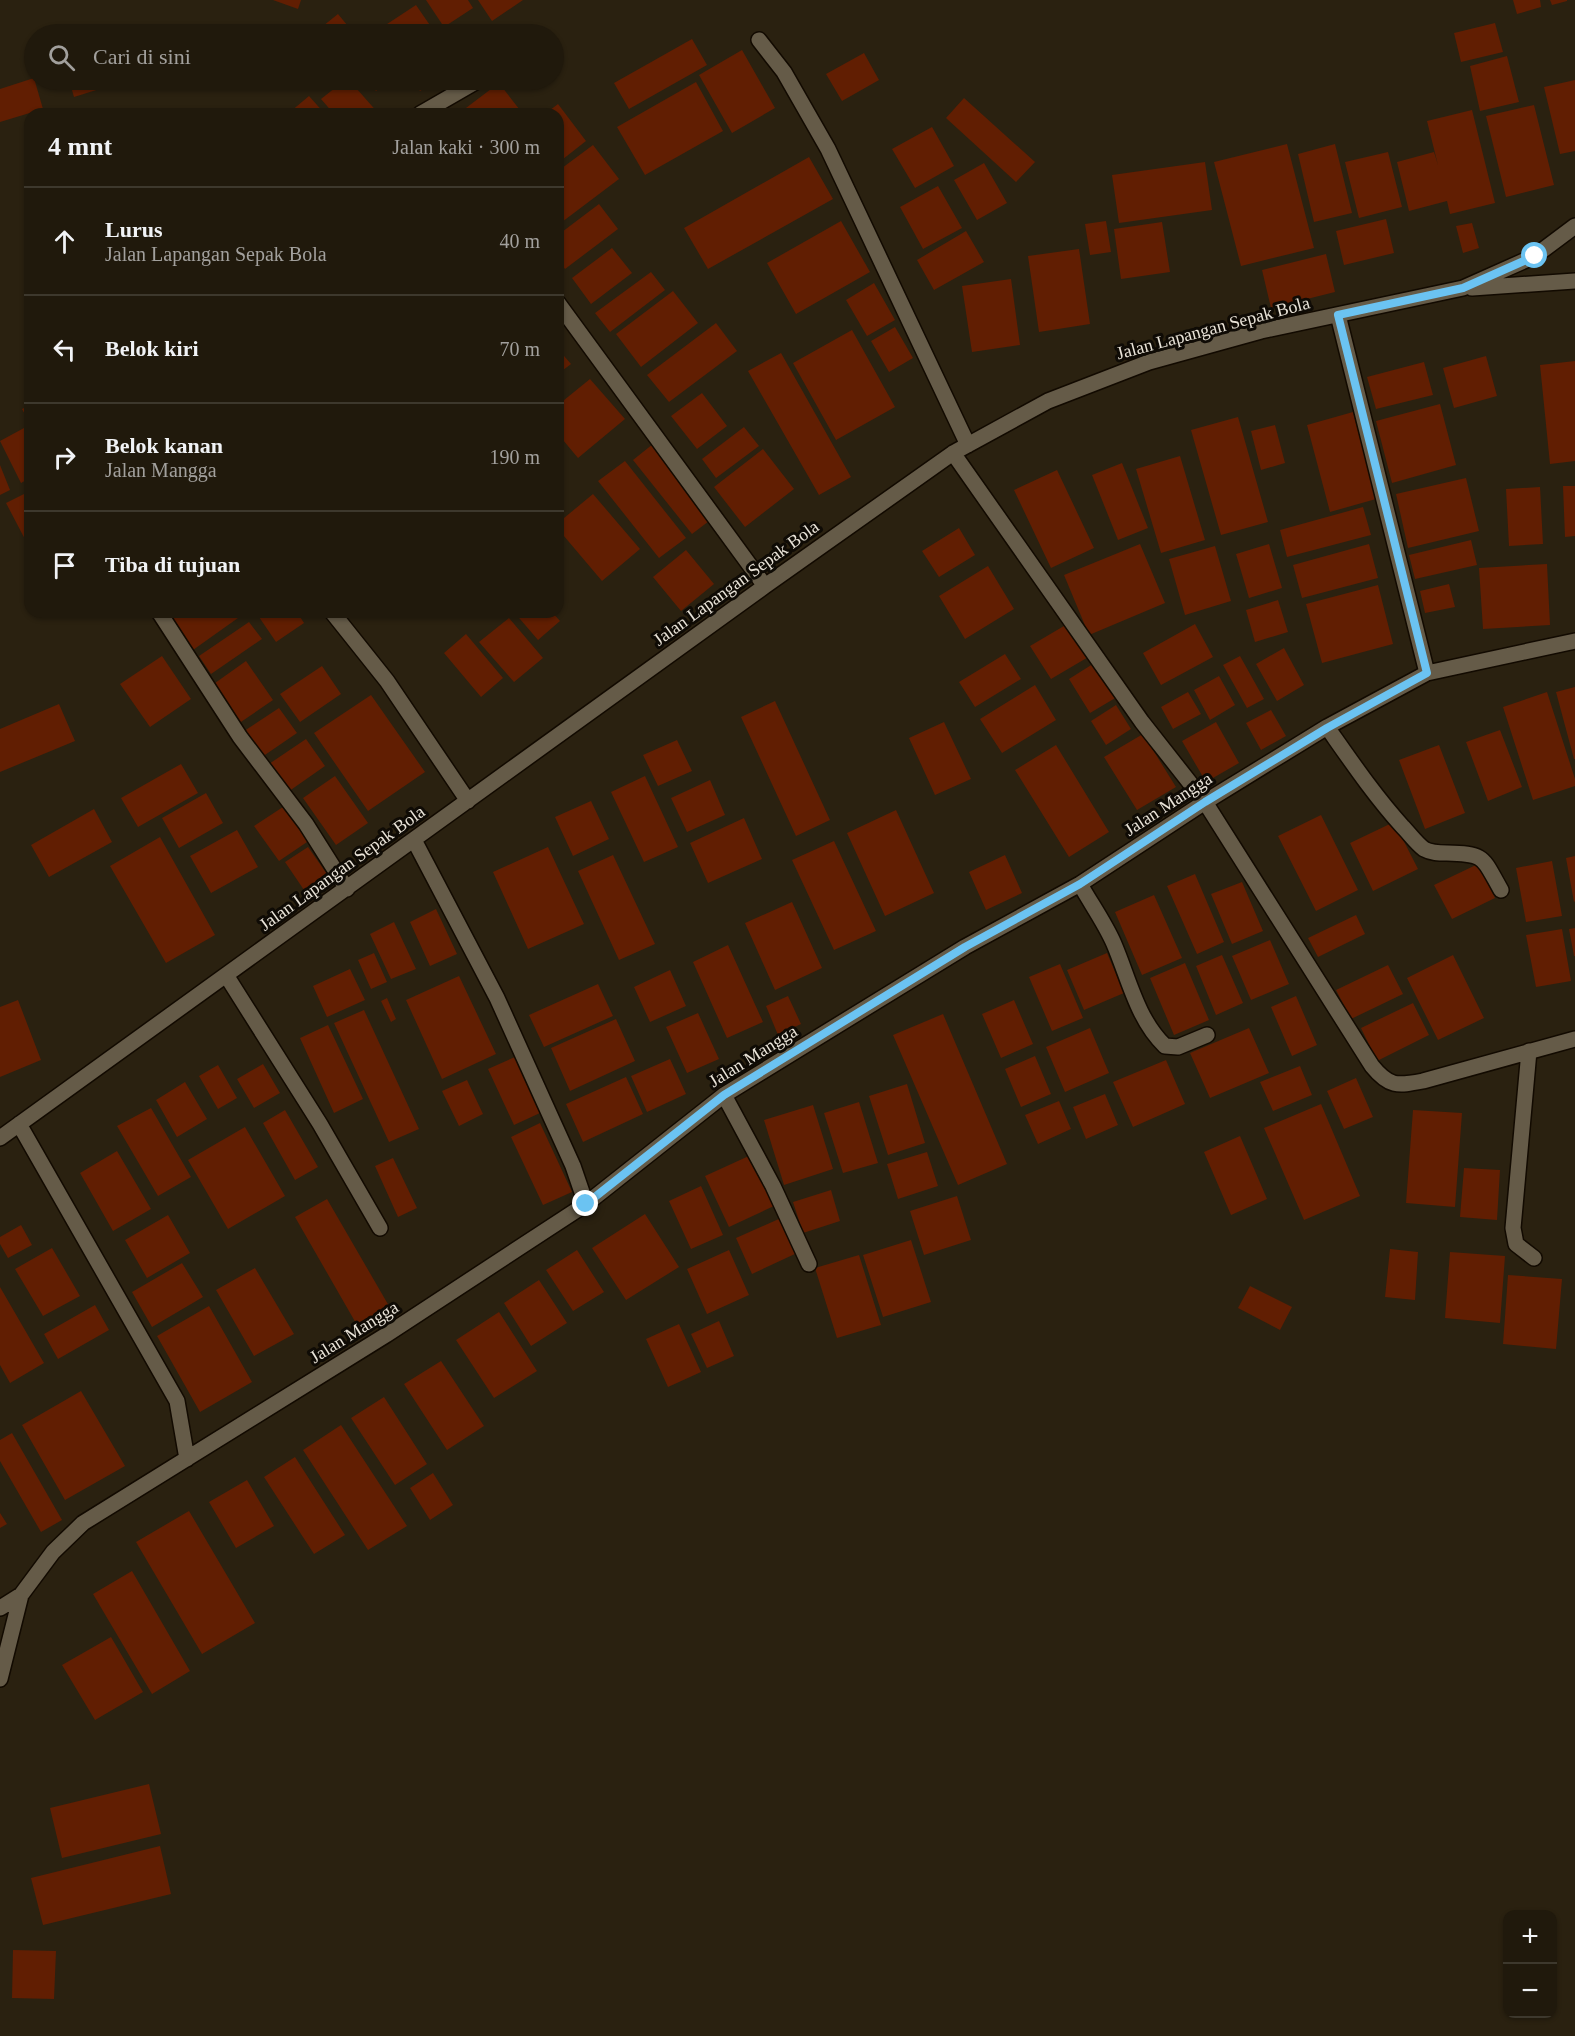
<!DOCTYPE html>
<html lang="id">
<head>
<meta charset="utf-8">
<style>
  body { margin:0; font-family:"Times New Roman",serif; background:#2d261a; color:#f1f3f6 }
  .controls { position:absolute; right:18px; bottom:18px; display:grid; overflow:hidden; border-radius:12px; box-shadow:0 2px 4px #0004 }
  .controls button { width:54px; height:54px; display:grid; place-items:center; padding:0; border:0; border-bottom:2px solid #3d382d; background:#20190c; color:#f1f3f6; font:30px sans-serif }
  .stop { position:absolute; width:18px; height:18px; margin:-14px; border:4px solid #6bc3f2; border-radius:50%; background:#fff }
  .stop.end { background:#6bc3f2; border-color:#fff; box-shadow:0 2px 6px #0008 }
  .list { margin:0; padding:0; list-style:none }
  h2 { display:flex; justify-content:space-between; align-items:center; height:78px; margin:0; padding:0 24px; font-size:26px }
  h2 small { font-size:20px; font-weight:400; color:#a2a09d }
  .list li { display:grid; grid-template-columns:39px 1fr auto; gap:18px; align-items:center; box-sizing:border-box; height:108px; padding:0 24px; border-top:2px solid #3d382d }
  .list b { display:block; font-size:22px; white-space:nowrap }
  .list p { margin:0; font-size:20px; white-space:nowrap; color:#a2a09d }
  .list em { font-size:20px; font-style:normal; color:#a2a09d }
  .icon { flex:none; width:33px; height:33px; fill:none; stroke:currentColor; stroke-width:2; stroke-linecap:round; stroke-linejoin:round }
  .map { position:relative; flex:none; width:1575px; height:2036px; overflow:hidden }
  .search { position:absolute; background:#20190c; box-shadow:0 2px 4px #0004; left:24px; top:24px; width:540px; height:66px; display:flex; align-items:center; gap:15px; box-sizing:border-box; padding:0 21px; border-radius:33px; color:#a2a09d; font-size:22px }
  .panel { position:absolute; background:#20190c; box-shadow:0 2px 4px #0004; left:24px; top:108px; width:540px; height:510px; border-radius:18px }
  .map>svg:first-child { display:block }
</style>
</head>
<body>
<div class="map">
<svg width="1575" height="2036" viewBox="0 0 1575 2036">
  <rect width="100%" height="100%" fill="#2a2110"/>
  <path fill="#611e02" d="M273,0h28l-3,9z
    M426,0h42l5,8 -29,19z
    M478,0h45l-31,21z
    M1513,0h27l1,7 -24,7z
    M1550,0h17v1l-15,4z
    M416,5l20,29h-54l-4,-4z
    M338,14l14,17 -4,3h-35z
    M1495,23l8,29 -42,10 -7,-29z
    M163,27l25,7h-27z
    M692,39l15,26 -78,44 -15,-26z
    M742,50l33,58 -43,25 -33,-58z
    M864,53l15,27 -37,21 -16,-27z
    M1507,56l12,46 -39,9 -10,-45z
    M34,78l9,31 -43,13v-33z
    M69,80h55l1,1 -51,16z
    M202,80h30l-3,8z
    M345,80h4l30,34h-45l-13,-15z
    M366,80h24l-14,11z
    M412,80h26l-18,11z
    M1575,80v71l-15,3 -16,-67z
    M696,82l27,49 -78,44 -28,-48z
    M499,83l24,31h-65z
    M309,96l16,18h-33l-2,-2z
    M964,98l71,64 -19,20 -70,-64z
    M558,104l28,37 -28,22v-49h-13z
    M1534,105l20,80 -48,12 -20,-81z
    M1472,110l23,93 -45,11 -3,-13 -38,10 -12,-49 37,-10 4,13 -11,-44z
    M932,127l22,39 -39,22 -23,-39z
    M1287,144l27,104 -73,18 -27,-104z
    M1335,144l17,69 -38,9 -16,-68z
    M593,145l26,34 -61,46v-54z
    M1388,152l14,55 -43,11 -14,-56z
    M809,157l24,42 -125,70 -24,-41z
    M1205,162l7,48 -93,13 -7,-48z
    M984,163l23,40 -30,17 -23,-40z
    M938,186l24,42 -39,21 -23,-42z
    M599,204l19,25 -53,40 -7,-9v-25z
    M1386,219l8,34 -50,12 -8,-34z
    M841,221l29,51 -74,42 -29,-51z
    M1106,221l5,31 -21,3 -5,-31z
    M1162,222l8,50 -49,7 -7,-50z
    M1472,223l7,25 -16,5 -7,-27z
    M966,231l18,31 -50,28 -17,-30z
    M612,248l20,25 -41,31 -19,-26z
    M1079,249l11,75 -51,8 -11,-76z
    M1326,254l9,38 -64,16 -9,-38z
    M651,272l14,18 -55,42 -15,-19z
    M1011,279l9,66 -48,7 -10,-66z
    M874,283l21,37 -28,16 -21,-36z
    M673,291l25,32 -57,44 -25,-33z
    M716,323l21,28 -68,51 -22,-27z
    M895,327l18,31 -24,14 -18,-31z
    M852,330l43,77 -59,33 -43,-77z
    M558,349l13,15 -13,10z
    M781,353l70,124 -32,18 -71,-124z
    M1486,356l11,40 -43,12 -11,-40z
    M1575,361v100l-25,3 -10,-99z
    M1424,362l9,33 -57,14 -9,-32z
    M590,379l35,40 -47,39 -20,-24v-29z
    M702,393l25,33 -30,23 -26,-33z
    M1440,404l16,61 -64,18 -16,-62z
    M30,405v19l-8,-15z
    M1353,412l23,87 -46,13 -23,-87z
    M1238,417l30,105 -47,13 -30,-105z
    M1275,425l10,38 -24,7 -10,-39z
    M744,427l15,19 -43,32 -14,-19z
    M24,428l6,13v37l-9,5 -21,-42z
    M653,444l60,74 -21,16 -59,-74z
    M763,449l31,40 -49,38 -31,-40z
    M1180,456l25,84 -44,13 -25,-84z
    M625,461l61,77 -27,20 -61,-77z
    M1122,463l26,65 -30,12 -26,-65z
    M0,465l10,25 -10,5z
    M1057,470l37,78 -43,20 -37,-78z
    M1466,478l13,53 -71,17 -12,-54z
    M1563,486h12v50l-10,1z
    M1540,487l3,57 -34,2 -3,-57z
    M30,491v53l-2,1 -22,-42z
    M593,494l47,55 -38,32 -44,-52v-6z
    M1363,507l8,28 -84,22 -7,-27z
    M959,528l16,27 -36,22 -17,-26z
    M1471,540l6,25 -62,14 -6,-24z
    M1140,544l25,59 -76,32 -25,-60z
    M1269,544l13,44 -33,10 -13,-44z
    M1369,544l9,34 -76,20 -9,-33z
    M1215,546l16,55 -46,14 -16,-56z
    M686,550l28,34 -33,27 -28,-34z
    M1547,564l3,61 -67,4 -4,-61z
    M988,566l26,43 -49,30 -26,-43z
    M1449,584l6,23 -30,6 -5,-22z
    M1378,585l15,59 -71,19 -16,-59z
    M1278,600l10,32 -33,10 -9,-32z
    M167,612h77l1,1 -52,37z
    M260,612h37l7,11 -28,19 -19,-28z
    M514,612h38l8,9 -22,19z
    M509,618l34,40 -29,24 -35,-40z
    M249,622l13,17 -51,35 -12,-18z
    M1069,623l21,33 -39,23 -21,-33z
    M1195,624l18,33 -52,28 -18,-32z
    M466,634l37,44 -22,19 -37,-44z
    M1284,648l20,37 -27,16 -21,-37z
    M1005,654l16,25 -46,28 -16,-25z
    M162,656l29,43 -41,28 -30,-43z
    M1240,656l24,43 -17,9 -24,-43z
    M246,661l27,39 -38,26 -27,-38z
    M1096,662l21,35 -27,16 -21,-34z
    M322,666l19,28 -41,28 -20,-28z
    M1219,676l16,29 -25,15 -16,-30z
    M1035,685l21,35 -54,33 -22,-34z
    M1575,687v72h-1l-18,-67z
    M1188,692l13,22 -28,15 -12,-22z
    M1547,692l28,87v7l-42,14 -30,-93z
    M371,695l54,77 -57,39 -54,-78z
    M775,701l55,119 -34,16 -55,-119z
    M59,704l16,37 -75,31v-43z
    M1116,705l15,24 -25,16 -15,-24z
    M279,708l18,25 -38,26 -18,-26z
    M1271,710l15,26 -25,14 -15,-27z
    M944,722l27,57 -36,16 -26,-57z
    M1216,722l23,41 -33,19 -24,-41z
    M1500,730l22,57 -34,14 -22,-59z
    M1143,734l33,53 -39,23 -33,-53z
    M306,739l19,27 -40,28 -19,-28z
    M677,740l15,31 -34,15 -15,-31z
    M1056,745l53,87 -40,25 -54,-87z
    M1439,745l26,68 -40,16 -26,-69z
    M181,764l17,29 -60,34 -17,-29z
    M335,776l33,47 -32,22 -33,-47z
    M645,776l33,71 -34,15 -33,-70z
    M710,780l15,35 -38,17 -16,-34z
    M206,793l17,30 -44,25 -17,-30z
    M591,801l18,38 -36,17 -18,-39z
    M286,805l24,35 -31,21 -25,-35z
    M94,809l18,33 -63,35 -18,-32z
    M896,810l38,83 -49,23 -38,-83z
    M1321,815l37,75 -42,21 -38,-75z
    M744,818l18,41 -54,24 -18,-40z
    M1394,822l24,47 -45,22 -23,-48z
    M237,830l21,37 -47,26 -21,-37z
    M160,837l55,98 -49,28 -56,-97z
    M834,841l42,90 -42,19 -42,-90z
    M308,847l19,27 -23,16 -19,-28z
    M548,847l36,77 -56,25 -35,-77z
    M613,855l42,89 -36,16 -41,-89z
    M1005,855l17,38 -36,17 -17,-38z
    M1575,856v45l-1,1 -8,-44z
    M1552,861l10,55 -36,6 -10,-54z
    M1478,864l17,34 -43,21 -18,-34z
    M1195,874l29,68 -27,12 -30,-68z
    M1242,882l21,49 -31,13 -21,-50z
    M1154,895l28,63 -40,17 -27,-63z
    M792,902l30,66 -47,22 -30,-67z
    M436,909l21,45 -27,12 -20,-44z
    M1356,915l9,19 -47,23 -10,-19z
    M394,922l22,47 -25,10 -21,-45z
    M1575,928v28h-1l-5,-27z
    M1562,929l9,52 -35,6 -10,-52z
    M1270,940l19,44 -38,16 -19,-44z
    M728,945l35,77 -36,16 -34,-76z
    M374,953l13,29 -16,7 -13,-29z
    M1107,953l17,40 -40,17 -17,-40z
    M1222,955l21,48 -27,12 -20,-49z
    M1453,955l31,63 -46,22 -31,-62z
    M1185,963l24,57 -35,15 -24,-57z
    M1060,964l23,54 -31,13 -23,-54z
    M1388,965l15,29 -52,25 -15,-29z
    M350,969l15,31 -38,17 -14,-31z
    M670,970l16,36 -36,16 -16,-35z
    M459,976l37,78 -54,25 -36,-79z
    M598,984l15,32 -69,31 -15,-32z
    M788,996l13,28 -23,11 -12,-29z
    M1296,996l21,49 -25,11 -21,-49z
    M387,998l9,21 -5,3 -10,-21z
    M18,1000l23,60 -41,17v-70z
    M1014,1000l19,44 -32,14 -19,-44z
    M1413,1003l16,32 -52,26 -16,-33z
    M364,1010l55,119 -30,13 -55,-119z
    M698,1013l21,46 -32,14 -21,-46z
    M943,1014l64,150 -49,21 -65,-150z
    M616,1019l19,42 -65,30 -19,-43z
    M328,1025l35,74 -29,14 -34,-75z
    M1090,1028l19,45 -44,19 -19,-45z
    M1249,1028l20,45 -59,25 -20,-45z
    M1035,1056l16,38 -30,13 -16,-38z
    M515,1057l25,56 -26,12 -26,-56z
    M670,1059l16,35 -39,18 -16,-36z
    M1166,1060l19,44 -52,23 -20,-45z
    M263,1064l17,29 -26,15 -17,-29z
    M218,1065l19,33 -19,11 -19,-33z
    M1300,1066l12,29 -39,16 -13,-29z
    M626,1077l17,37 -60,28 -17,-38z
    M1356,1078l17,39 -29,12 -17,-38z
    M467,1080l16,34 -24,12 -17,-35z
    M185,1082l22,37 -30,18 -21,-37z
    M907,1084l18,59 -37,12 -19,-59z
    M1105,1094l13,31 -32,14 -13,-32z
    M1059,1101l12,28 -33,15 -13,-29z
    M859,1102l19,61 -35,10 -19,-60z
    M1321,1104l39,92 -56,24 -40,-92z
    M813,1105l20,64 -49,16 -20,-65z
    M151,1108l40,69 -33,19 -41,-70z
    M285,1110l33,57 -23,13 -32,-57z
    M1413,1110l49,3 -7,94 -49,-4z
    M540,1123l32,69 -29,13 -32,-68z
    M245,1127l40,69 -57,33 -40,-69z
    M1240,1136l27,63 -36,16 -27,-63z
    M117,1151l34,58 -38,22 -33,-58z
    M927,1152l11,34 -40,13 -11,-35z
    M751,1155l23,51 -45,21 -24,-51z
    M393,1158l24,50 -19,9 -23,-51z
    M1464,1168l36,2 -3,50 -37,-3z
    M701,1186l22,49 -32,14 -22,-48z
    M831,1190l9,31 -37,12 -10,-31z
    M957,1196l14,44 -47,15 -14,-44z
    M327,1199l62,107 -32,19 -62,-108z
    M645,1214l34,53 -53,33 -34,-52z
    M168,1215l22,38 -43,25 -22,-38z
    M781,1218l16,35 -45,21 -16,-36z
    M21,1225l11,20 -24,13 -8,-14v-7z
    M911,1240l20,62 -48,15 -20,-62z
    M52,1248l28,48 -37,20 -28,-47z
    M1390,1249l28,3 -3,48 -30,-3z
    M577,1250l27,42 -31,19 -27,-41z
    M729,1250l20,45 -42,19 -20,-45z
    M1450,1252l55,4 -5,67 -55,-5z
    M859,1255l22,70 -44,13 -22,-70z
    M182,1263l21,34 -51,30 -20,-35z
    M255,1268l39,66 -40,22 -38,-66z
    M1508,1275l54,4 -6,70 -53,-5z
    M539,1280l28,43 -36,23 -27,-43z
    M1250,1286l42,21 -12,23 -42,-22z
    M0,1287l44,76 -34,20 -10,-18z
    M95,1305l14,25 -51,29 -14,-25z
    M209,1306l43,76 -52,30 -43,-76z
    M499,1312l38,59 -43,27 -38,-58z
    M719,1321l15,35 -27,12 -16,-34z
    M679,1324l22,48 -33,15 -22,-48z
    M441,1361l43,65 -37,24 -43,-66z
    M81,1391l44,75 -60,34 -43,-75z
    M384,1397l43,67 -32,21 -44,-67z
    M341,1425l66,101 -39,24 -65,-100z
    M12,1433l50,87 -21,12 -41,-71v-21z
    M295,1457l50,78 -31,19 -50,-77z
    M433,1473l20,32 -23,15 -20,-32z
    M247,1480l27,46 -38,22 -27,-46z
    M189,1511l66,112 -53,31 -66,-112z
    M0,1513l7,11 -7,4z
    M132,1571l58,100 -38,23 -59,-100z
    M111,1637l32,55 -48,28 -33,-55z
    M149,1784l12,50 -99,24 -12,-50z
    M160,1846l11,48 -128,31 -12,-47z
    M13,1950l43,1 -2,48 -42,-1z"/>
  <g fill="none" stroke-linecap="round" stroke-linejoin="round">
    <defs>
      <path id="minor" d="M759,40l25,32 44,77 140,296
        M420,114l59,-34
        M1472,288l103,-7
        M558,303l207,283
        M1338,315l89,358
        M953,453l189,269 63,80 167,264c17,21 25,20 51,15l152,-42
        M159,612l81,125 66,87 41,65
        M332,612l55,69 81,120
        M1327,727c24,34 47,68 75,99 7,7 14,17 22,23 7,4 15,4 23,4 39,1 35,4 54,37
        M414,840l83,158 76,168 13,38
        M1080,884c11,20 25,39 34,60 15,35 23,75 51,102l13,1 29,-12
        M226,975l94,149 60,104
        M1529,1051l-16,177 3,16 18,14
        M724,1095l49,91 36,78
        M19,1124l158,277 10,58
        M0,1138l765,-552 188,-133 95,-52 101,-39 112,-31 202,-43 72,-32 40,-30
        M0,1608l21,-13
        M0,1679l21,-84 32,-43 30,-29 303,-188 200,-131 138,-109 241,-148 115,-63 125,-82 122,-75 100,-54 148,-32"/>
    </defs>
    <use href="#minor" stroke="#120a00" stroke-width="18"/>
    <use href="#minor" stroke="#655b48" stroke-width="15"/>
  </g>
  <g fill="none" stroke-linecap="round" stroke-linejoin="round">
    <path stroke="#6bc3f2" stroke-width="8" d="M586,1204l138,-109 241,-148 115,-63 125,-82 122,-74 100,-55 -89,-358 125,-27 72,-32"/>
  </g>
  <g text-anchor="middle" dominant-baseline="central" stroke-width="6" stroke-linejoin="round" paint-order="stroke">
    <g font-size="18" fill="#e9e3d8" stroke="#0f0b05">
      <text transform="translate(1213 328) rotate(-15)">Jalan Lapangan Sepak Bola</text>
      <text transform="translate(736 583) rotate(-36)">Jalan Lapangan Sepak Bola</text>
      <text transform="translate(1168 804) rotate(-33)">Jalan Mangga</text>
      <text transform="translate(342 868) rotate(-36)">Jalan Lapangan Sepak Bola</text>
      <text transform="translate(753 1056) rotate(-32)">Jalan Mangga</text>
      <text transform="translate(354 1332) rotate(-32)">Jalan Mangga</text>
    </g>
  </g>
</svg>
<div class="controls">
<button>+</button>
<button>−</button>
</div>
<div class="stop" style="left:1535px;top:256px"></div>
<div class="stop end" style="left:586px;top:1204px"></div>
<div class="search"><svg class="icon" aria-label="search" viewBox="0 0 24 24"><circle cx="10" cy="10" r="6"/><path d="M15 15l6 6"/></svg>Cari di sini</div>
<section class="panel">
<h2>4 mnt<small>Jalan kaki · 300 m</small></h2>
<ul class="list">
<li><svg class="icon" aria-label="ahead" viewBox="0 0 24 24"><path d="M12 20V5M6 11l6-6 6 6"/></svg><div><b>Lurus</b><p>Jalan Lapangan Sepak Bola</p></div><em>40 m</em></li>
<li><svg class="icon" aria-label="left" viewBox="0 0 24 24"><path d="M17 20v-9H6M10 6l-5 5 5 5"/></svg><div><b>Belok kiri</b></div><em>70 m</em></li>
<li><svg class="icon" aria-label="right" viewBox="0 0 24 24"><path d="M7 20v-9h11M14 6l5 5-5 5"/></svg><div><b>Belok kanan</b><p>Jalan Mangga</p></div><em>190 m</em></li>
<li><svg class="icon" aria-label="arrive" viewBox="0 0 24 24"><path d="M6 21V4h12l-3 4 3 4H6"/></svg><div><b>Tiba di tujuan</b></div></li>
</ul>
</section>
</div>
</body>
</html>
